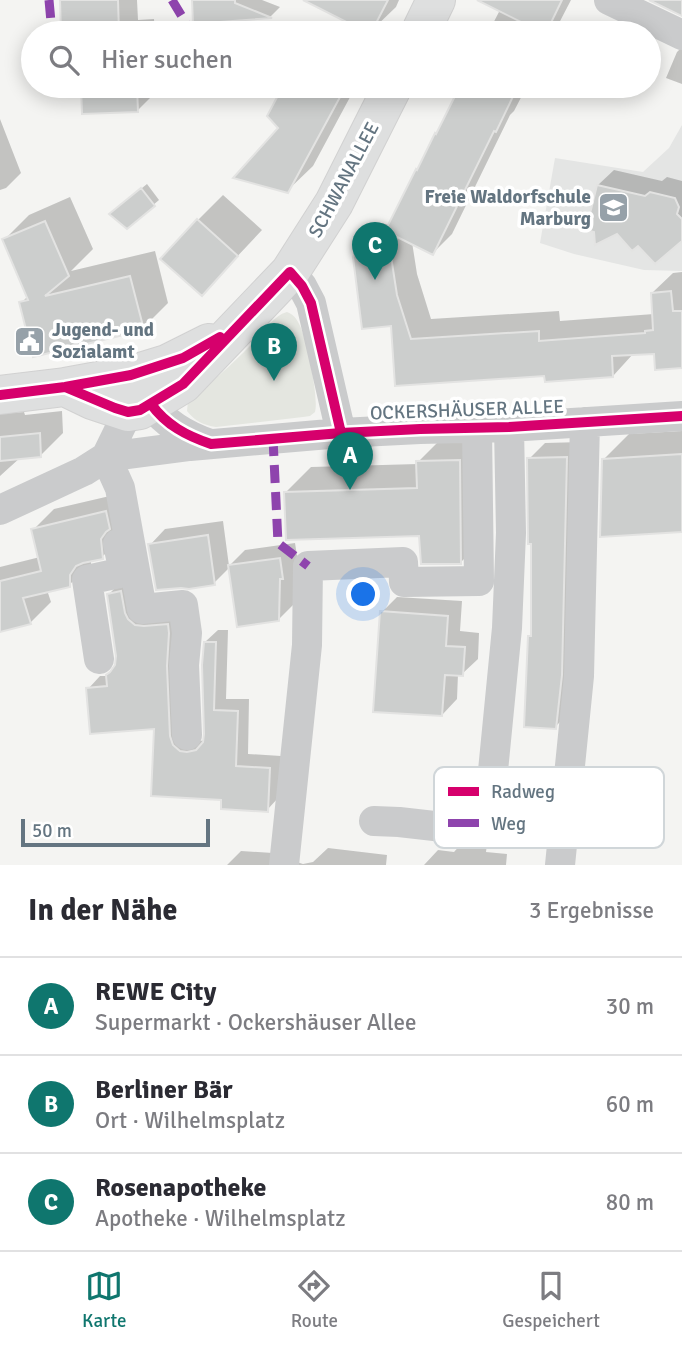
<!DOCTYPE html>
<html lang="de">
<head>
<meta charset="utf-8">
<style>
  body { margin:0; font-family:Signika,sans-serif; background:#f2f2f3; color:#2b2b33 }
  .scale { position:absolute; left:21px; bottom:18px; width:189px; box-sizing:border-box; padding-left:7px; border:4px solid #647581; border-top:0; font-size:19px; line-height:24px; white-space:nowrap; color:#647581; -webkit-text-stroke:5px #fff; paint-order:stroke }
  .you { position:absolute; left:364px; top:595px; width:24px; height:24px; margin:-18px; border:5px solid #fff; border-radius:50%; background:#1a73e8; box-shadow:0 0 0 10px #1a73e833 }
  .badge { display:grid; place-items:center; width:46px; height:46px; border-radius:50%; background:#0f766e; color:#fff; font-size:23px; font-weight:700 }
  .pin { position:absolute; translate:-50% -58px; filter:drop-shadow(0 2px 4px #0008) }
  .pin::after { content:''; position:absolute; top:37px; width:24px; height:21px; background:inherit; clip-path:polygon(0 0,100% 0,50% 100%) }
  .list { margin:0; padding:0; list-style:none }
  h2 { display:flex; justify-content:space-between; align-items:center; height:91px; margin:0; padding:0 28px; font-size:30px }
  h2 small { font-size:23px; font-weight:400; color:#7c7c81 }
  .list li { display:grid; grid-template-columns:46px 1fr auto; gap:21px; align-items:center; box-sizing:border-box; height:98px; padding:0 28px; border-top:2px solid #e1e1e2 }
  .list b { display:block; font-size:26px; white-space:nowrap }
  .list p { margin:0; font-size:23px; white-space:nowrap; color:#7c7c81 }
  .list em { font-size:23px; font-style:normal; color:#7c7c81 }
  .icon { flex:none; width:38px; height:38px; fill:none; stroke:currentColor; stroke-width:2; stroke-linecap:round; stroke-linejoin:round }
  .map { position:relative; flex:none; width:682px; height:865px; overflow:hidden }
  .search { position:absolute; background:#fff; box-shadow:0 4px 18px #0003; left:21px; right:21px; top:21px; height:77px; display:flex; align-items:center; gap:18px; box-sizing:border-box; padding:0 24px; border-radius:38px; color:#7c7c81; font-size:26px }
  .sheet { height:385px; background:#fff }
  nav { display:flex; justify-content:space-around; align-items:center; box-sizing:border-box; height:98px; border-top:2px solid #e1e1e2; background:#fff; font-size:19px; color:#7c7c81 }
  nav a { display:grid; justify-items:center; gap:4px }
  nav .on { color:#0f766e }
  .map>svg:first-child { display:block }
</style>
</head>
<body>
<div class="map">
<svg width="682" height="865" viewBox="0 0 682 865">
  <rect width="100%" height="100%" fill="#f4f4f2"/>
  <path fill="#e4e5e4" d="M682,125v146l-38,-1 -70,-16 -34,-11 15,-85 88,14 26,-24z"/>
  <path fill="#e4e6e0" d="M287,312c8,3 11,9 14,16 6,15 18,70 14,84l-5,4 -7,1 -87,10c-13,-2 -21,-6 -29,-16l1,-11c23,-16 43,-35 63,-55 11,-11 21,-29 36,-33z"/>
  <path fill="#0003" d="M61,0h76l1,20 16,-1 1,14h-93z
    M194,0h68l18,7 -9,9 -77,6z
    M337,0h62l-3,7 -26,25z
    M500,0h71l-14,27 11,6h-80l12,-23z
    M682,47v37l-16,-6 11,-26z
    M83,86h74v5l-20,20 -53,1z
    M285,86h71l-43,80 -26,25 -6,-63 -12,-12z
    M462,86h65l-13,25 -4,4 -58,119 -19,19 -21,-11 5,32 14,45 128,-8 1,10 94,-7 -2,-21 21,-20 9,-1v95l-27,-14 -22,1 -20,22 -67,-2 -149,10 -4,-60 -33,-80 21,-21 9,2z
    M0,119l21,54 -15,15 -6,2z
    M614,170l48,11 5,-4 15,4v58l-84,-54z
    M147,184l12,16 -32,27 -11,-18z
    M223,195l39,35 -60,64 -4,-74z
    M70,197l23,52 -22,22 84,-20 13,52 -25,25 -122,-25 7,-7 -24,-56 25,-25z
    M62,411l1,22 -23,23 -19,1 -21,19v-62l24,-2 1,3z
    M682,431v99l-79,-70 26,-26z
    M484,436l2,101 -25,25 -41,-28 -134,-42 25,-25 107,-3v-2l25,-25z
    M582,442l-11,269 -16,16 -25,-90 2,-3v-92l-3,-83 16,-16z
    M127,492l-4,44 -21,21 -11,3v4l-22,21 -22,5 4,12 -21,21 -30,8v-64l40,-10 -7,-27 21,-21z
    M223,521l6,45 16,-16 50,-7 3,19 -4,42 -16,16 -48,-53 -16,16 -64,-38 15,-16z
    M121,582l59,31 12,126 8,2 5,-1v-98l13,-12h10l-2,69h23l-1,55 33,2 -2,41 -12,13 -44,-11 -71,-5 4,-67 -68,-38 12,-13h7l10,-10 1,-9 -9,-63z
    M397,597l65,4 -2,30 19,2 -1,26 -16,15h-4l-1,25 -15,16 -60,-103z
    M463,842l24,2 -1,8 21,2 -1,11h-82l14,-15 16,2z
    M328,848l59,7 -1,10h-159l14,-14 47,3 6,7 9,3 10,-2z"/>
  <path fill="#cccecd" stroke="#e3e3e2" stroke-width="2" d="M60,0h58l1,33h-58z
    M192,0h43v3l37,15 -79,6z
    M303,0h85l-17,33h-3z
    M477,0h85l-16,33h-3z
    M649,0h33v16z
    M81,86h56l1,26 -56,2z
    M283,86h63l-58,107 -55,-15 45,-50 -11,-12z
    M460,86h58l-22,46 -2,-1 -61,124 -48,-24 31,-62 1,1 18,-37 1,1z
    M597,185l48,11 5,-4 25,6 4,9 -2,7 5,5v22l-27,23 -17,-18 -6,5 -15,-17 -22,11 -1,-13 -8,-2z
    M141,188l14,18 -28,23 -18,-15z
    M197,219l41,37 -36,40 -42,-37z
    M45,221l24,55 -24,20 85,-20 14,54 -111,27 -14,-55 9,-2 -26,-61z
    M358,243l32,7 7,45 14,44 128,-8v10l106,-8v-2l8,-1 -2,-37 20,-2 2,20h9v57l-27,2 -1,-16 -42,2 1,21 -68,5 -1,-6 -149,10 -4,-60 -29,3 -9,-72z
    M40,433l1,24 -41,4v-24z
    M682,454v78l-82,5 2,-78z
    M567,457l-5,218 -6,54 -32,-2 4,-91h3v-92h-3l-1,-86z
    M460,460l1,104h-40l-2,-28 -133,4 -2,-48 133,-4 -1,-27z
    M106,511l4,18 -4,3 -5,7 2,20 -20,4 -7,3 -6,9v12l-47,11 8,26 -31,8v-51l41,-10 -10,-42z
    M208,535l7,50 -26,4 -8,-1 -25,2 -8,-46z
    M280,558l3,21h-3l-1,42 -42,6 -9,-62z
    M121,591l4,22 3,6 7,6 9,1 24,-2 1,9 -2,33 3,70 3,9 7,6 7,1 9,-2 7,-8 1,-8 -2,-69 2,-23h12l-2,68 24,1 -2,55 34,2 -2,44 -47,-3v-9l-70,-4 3,-67 -64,5 -4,-46 21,-2 -1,-11 4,-3 5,-7 1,-9 -9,-62z
    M380,611l68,5 -2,30 19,1 -2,29 -18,-1 -3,41 -69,-4z"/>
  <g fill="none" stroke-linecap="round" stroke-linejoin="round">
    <defs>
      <path id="major" d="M420,33l16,-33
        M65,387l27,13 36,12 12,-2 43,-26 107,-112 44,-69 59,-117
        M0,395l65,-8 66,-12 36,-11 42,-21"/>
    </defs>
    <use href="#major" stroke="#d1d1d1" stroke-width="40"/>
    <path stroke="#cacbcc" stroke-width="30" d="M609,0l73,35
      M290,272l12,14 9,17 30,130
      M151,404c15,21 36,32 59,40
      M106,457l84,-11 151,-13 79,-4 89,-2 173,-11
      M106,457l14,31 22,121 41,-4 4,28 -3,32 3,70
      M0,510l84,-39 22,-14 22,-45
      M99,659l-12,-79 37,-8 -6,-28
      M374,821l25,1 88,10 20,-204 4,-95 -2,-106
      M284,865l23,-220 1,-79 95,-4 1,20 75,-1 -2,-153
      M560,865l19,-189 6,-254"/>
    <use href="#major" stroke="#dedfdf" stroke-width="38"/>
    <path stroke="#8e44ad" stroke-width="9" stroke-dasharray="18 9" stroke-linecap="butt" d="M49,0l3,33
      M172,0l20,33
      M273,438l5,105 30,23"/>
    <defs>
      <path id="cycleway" d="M65,387l50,21 13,4 12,-2 43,-26 107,-112 12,14 9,17 30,130
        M0,395l65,-8 66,-12 52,-17 37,-21
        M151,404c15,21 36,32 60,40l130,-11 79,-4 89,-2 173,-11"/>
    </defs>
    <use href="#cycleway" stroke="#fff" stroke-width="15"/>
    <use href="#cycleway" stroke="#d6006c" stroke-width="10"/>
  </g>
  <defs>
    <symbol id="school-square" viewBox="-11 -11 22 22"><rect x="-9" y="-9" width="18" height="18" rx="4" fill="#96a1a9" stroke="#fff"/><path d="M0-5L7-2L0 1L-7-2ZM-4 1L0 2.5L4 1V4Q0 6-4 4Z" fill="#fff"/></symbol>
    <symbol id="civic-square" viewBox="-11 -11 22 22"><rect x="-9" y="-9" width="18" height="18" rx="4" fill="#96a1a9" stroke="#fff"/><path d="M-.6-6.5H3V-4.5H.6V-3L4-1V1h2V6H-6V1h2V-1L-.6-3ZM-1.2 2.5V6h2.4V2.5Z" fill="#fff"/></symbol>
  </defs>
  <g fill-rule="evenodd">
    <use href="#school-square" x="596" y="190" width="35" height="35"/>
    <use href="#civic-square" x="12" y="324" width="35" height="35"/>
  </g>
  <g text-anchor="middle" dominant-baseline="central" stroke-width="7" stroke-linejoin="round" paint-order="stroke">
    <g font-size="19" fill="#647581" stroke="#fff">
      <text transform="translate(344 180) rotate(-62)">SCHWANALLEE</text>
      <text transform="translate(467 410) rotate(-2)">OCKERSHÄUSER ALLEE</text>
    </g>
    <g font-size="19" font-weight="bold" fill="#647581" stroke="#fff" text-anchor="end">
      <text x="591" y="197">Freie Waldorfschule<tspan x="591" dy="22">Marburg</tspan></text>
      <text x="52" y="330" text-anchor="start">Jugend- und<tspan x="52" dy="22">Sozialamt</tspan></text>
    </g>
  </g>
  <rect x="434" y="767" width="230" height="81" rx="10" fill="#fff" stroke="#d0d6d9" stroke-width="2"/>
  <rect x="448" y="787" width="31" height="9" fill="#d6006c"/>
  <rect x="448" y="819" width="31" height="8" fill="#8e44ad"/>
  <g font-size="19" fill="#647581">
    <text x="491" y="798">Radweg</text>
    <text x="491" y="830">Weg</text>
  </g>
</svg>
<div class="scale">50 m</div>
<div class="you"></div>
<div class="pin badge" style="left:350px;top:490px">A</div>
<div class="pin badge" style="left:274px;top:381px">B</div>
<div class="pin badge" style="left:375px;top:280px">C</div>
<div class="search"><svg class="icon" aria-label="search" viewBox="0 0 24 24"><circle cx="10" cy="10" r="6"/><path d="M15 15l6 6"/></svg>Hier suchen</div>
</div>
<section class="sheet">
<h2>In der Nähe<small>3 Ergebnisse</small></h2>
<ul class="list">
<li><span class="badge">A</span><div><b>REWE City</b><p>Supermarkt · Ockershäuser Allee</p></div><em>30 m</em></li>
<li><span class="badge">B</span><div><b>Berliner Bär</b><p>Ort · Wilhelmsplatz</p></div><em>60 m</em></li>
<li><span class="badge">C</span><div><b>Rosenapotheke</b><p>Apotheke · Wilhelmsplatz</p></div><em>80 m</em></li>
</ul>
</section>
<nav>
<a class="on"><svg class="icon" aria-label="map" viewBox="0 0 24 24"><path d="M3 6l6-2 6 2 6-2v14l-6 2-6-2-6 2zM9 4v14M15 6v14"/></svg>Karte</a>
<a><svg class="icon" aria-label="directions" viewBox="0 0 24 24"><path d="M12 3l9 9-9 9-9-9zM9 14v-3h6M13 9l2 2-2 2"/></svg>Route</a>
<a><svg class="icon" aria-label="saved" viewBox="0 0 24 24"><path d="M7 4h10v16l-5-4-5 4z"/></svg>Gespeichert</a>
</nav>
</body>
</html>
